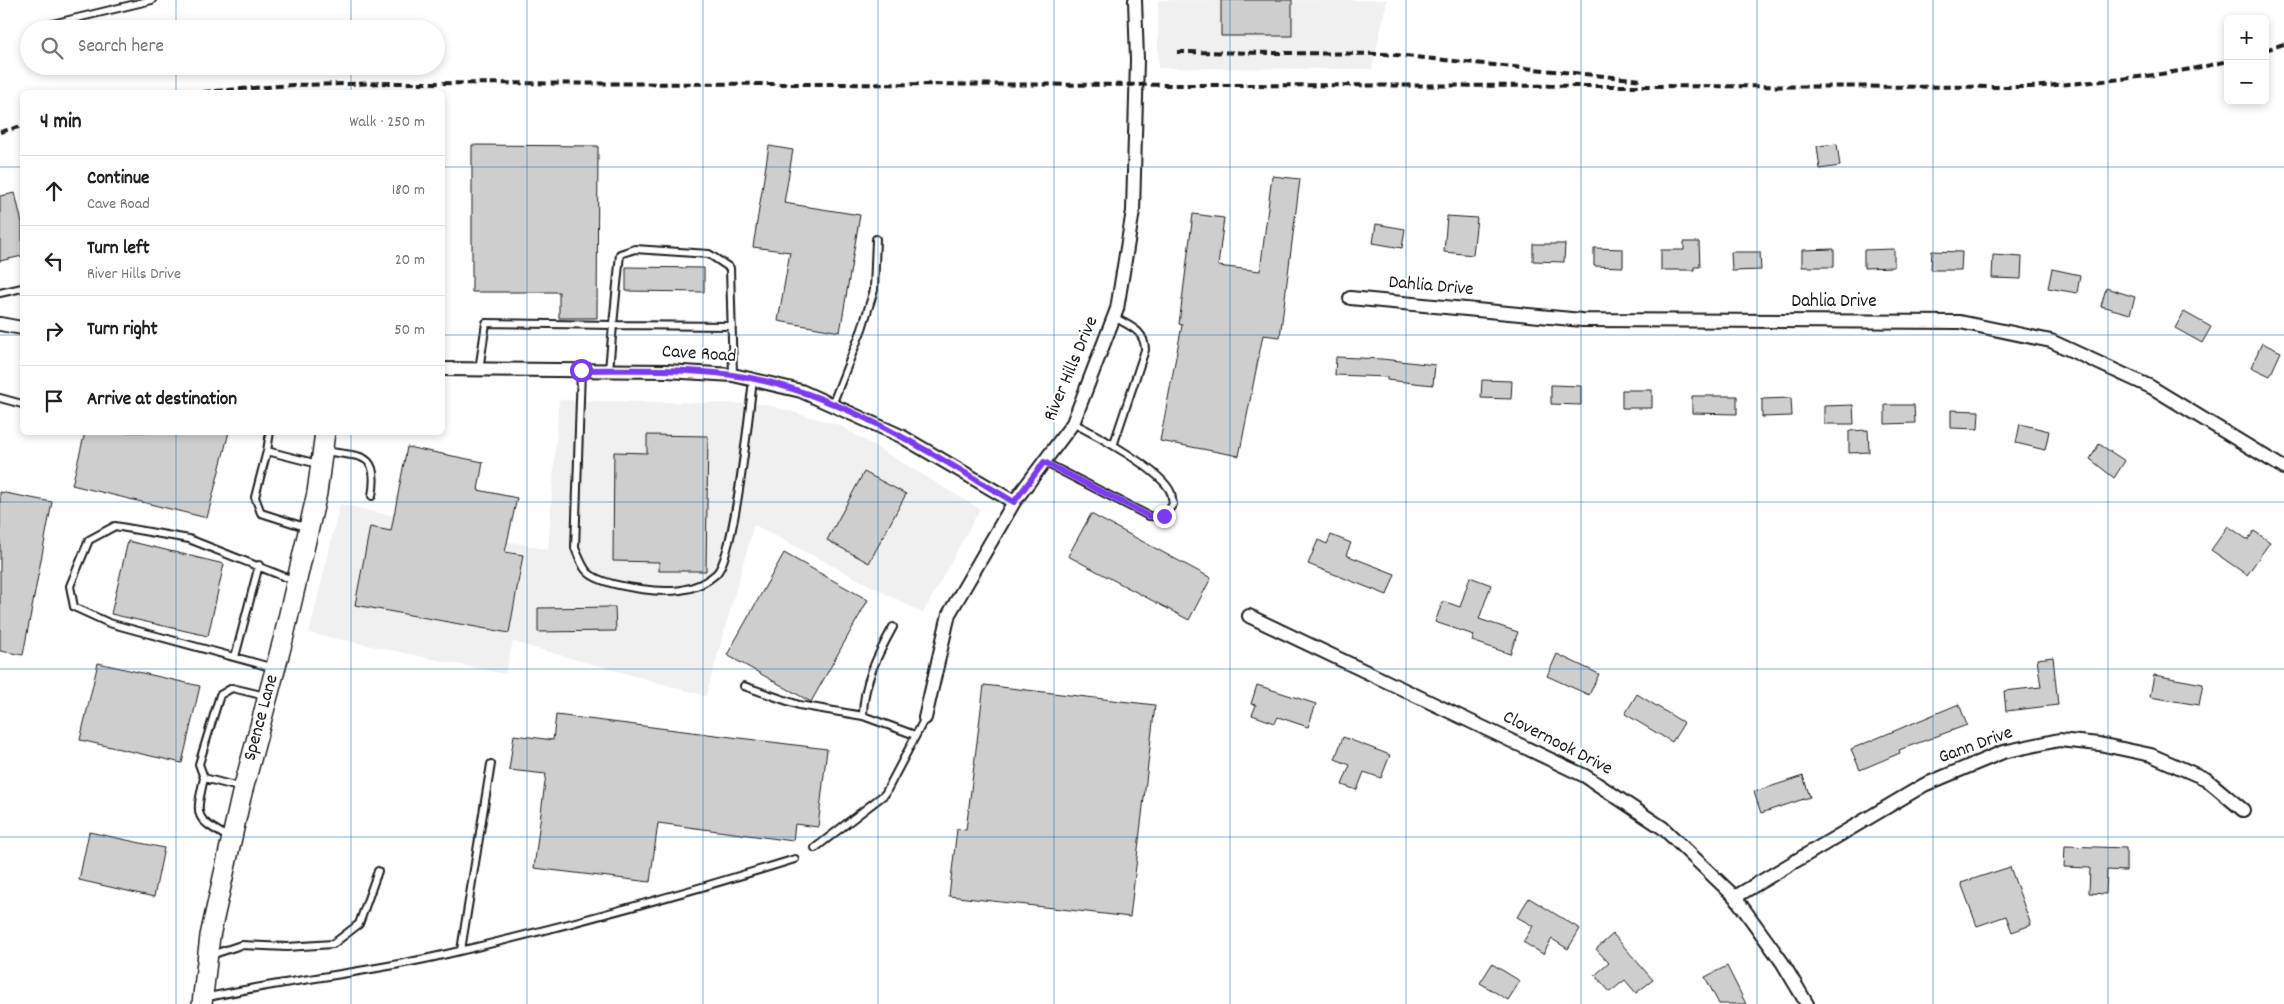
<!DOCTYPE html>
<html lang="en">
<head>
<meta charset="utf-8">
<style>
  body { margin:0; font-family:Dekko,sans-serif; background:#f2f2f2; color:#202124 }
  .controls { position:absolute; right:15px; top:15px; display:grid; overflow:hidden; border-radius:8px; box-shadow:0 2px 8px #0003 }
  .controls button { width:45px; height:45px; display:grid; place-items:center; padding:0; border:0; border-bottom:1px solid #e0e0e0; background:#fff; color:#202124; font:25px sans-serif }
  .stop { position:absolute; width:15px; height:15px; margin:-11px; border:4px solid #7c3aed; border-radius:50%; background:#fff }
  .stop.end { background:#7c3aed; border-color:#fff; box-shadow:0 1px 5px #0008 }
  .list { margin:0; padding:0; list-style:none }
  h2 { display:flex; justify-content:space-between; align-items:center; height:65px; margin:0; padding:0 20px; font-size:21px }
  h2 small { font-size:16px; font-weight:400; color:#757577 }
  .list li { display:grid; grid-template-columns:32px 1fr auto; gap:15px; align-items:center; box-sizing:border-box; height:70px; padding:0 20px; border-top:1px solid #e0e0e0 }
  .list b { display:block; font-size:19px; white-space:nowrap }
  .list p { margin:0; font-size:16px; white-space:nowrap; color:#757577 }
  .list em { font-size:16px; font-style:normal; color:#757577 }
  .icon { flex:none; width:28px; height:28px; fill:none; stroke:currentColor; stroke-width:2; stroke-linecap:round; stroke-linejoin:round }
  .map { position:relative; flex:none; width:2284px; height:1004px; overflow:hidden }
  .search { position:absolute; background:#fff; box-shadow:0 2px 8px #0003; left:20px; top:20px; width:425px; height:55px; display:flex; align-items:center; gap:12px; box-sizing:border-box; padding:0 18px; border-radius:28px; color:#757577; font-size:19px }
  .panel { position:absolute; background:#fff; box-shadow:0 2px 8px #0003; left:20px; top:90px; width:425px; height:345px; border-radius:8px }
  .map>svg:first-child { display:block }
</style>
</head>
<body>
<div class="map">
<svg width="2284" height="1004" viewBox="0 0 2284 1004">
  <rect width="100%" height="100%" fill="#fff"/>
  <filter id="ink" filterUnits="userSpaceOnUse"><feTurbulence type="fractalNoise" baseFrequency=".02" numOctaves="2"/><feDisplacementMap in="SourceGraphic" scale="10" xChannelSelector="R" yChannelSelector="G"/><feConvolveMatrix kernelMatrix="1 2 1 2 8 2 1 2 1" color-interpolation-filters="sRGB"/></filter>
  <g filter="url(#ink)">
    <path fill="#f0f0f0" d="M1158,0h229l-15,69 -214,-1z
      M559,400l205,4 75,21 141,84 -57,104 -169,-88 -48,171 -193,-54 -8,32 -196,-41 31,-129 208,46z"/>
    <path fill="#cecece" stroke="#1c1c1c" d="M1221,0h71v36h-71z
      M1837,144l3,22 -20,3 -3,-23z
      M472,145l126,1 -1,172h-38v-26h-87z
      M769,146l24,4 -9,53 76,12 -20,117 -62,-11 12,-69 -37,-5z
      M1272,176l28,3 -20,158 -17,-2 -24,121 -79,-15 22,-116 -3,-1 14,-110 31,4 -6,48 42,5z
      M15,193l7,30v33l-22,5v-65z
      M1447,216l30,2 -4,37 -29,-3z
      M1376,224l29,5 -3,19 -29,-5z
      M1684,242h15l1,25h-6v3h-33v-20h23z
      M1533,244h32l-1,18 -31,-1z
      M1594,248l29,1v18l-29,-1z
      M1834,249v18h-32v-17z
      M1894,249v18l-30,1v-18z
      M1932,251l30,1 -1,18h-30z
      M1731,252h29l1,18 -29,1z
      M1993,255l29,2 -1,22 -29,-1z
      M626,267l78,1v24l-78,-1z
      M2052,269l28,6 -3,18 -29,-5z
      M2106,288l29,9 -5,17 -29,-8z
      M2184,312l27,15 -9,16 -27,-15z
      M2262,343l19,9 -11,24 -19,-9z
      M1336,357l46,2 53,6 -2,20 -46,-5v-3l-52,-2z
      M1482,380l30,1 -1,18 -30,-1z
      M1551,385l30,1v19l-30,-1z
      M1622,390h30v18h-30z
      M1692,396h45v18l-45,-1z
      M1791,398l1,18 -30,1v-18z
      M1853,405l1,19h-30v-18z
      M1885,405h29l1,18 -30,1z
      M1951,410l28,1 -1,18 -27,-1z
      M2020,424l29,7 -4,19 -29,-7z
      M1868,430l1,22 -20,1v-22z
      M85,432h144l-22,86 -135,-33z
      M647,435l61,1 -2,135h-47v-9l-46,-1 1,-109 33,1z
      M2099,444l26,17 -11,17 -24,-19z
      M407,447l76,15 -5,28 39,8 -12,54 18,3 -14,78 -154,-28 15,-78 21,4z
      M864,472l42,22 -37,69 -42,-23z
      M0,492l52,10 -29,153 -23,-4z
      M1091,514l120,64 -22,42 -121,-64z
      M2228,526l20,14 6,-9 16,11 -23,33 -36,-25z
      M1331,535l20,8 -5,12 49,19 -8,21 -79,-31 10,-24 9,4z
      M128,541l96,23 -16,72 -97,-22z
      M784,553l84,47 -57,102 -84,-47z
      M1470,577l21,8 -12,34 39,13 -8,22 -38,-13 2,-6 -39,-13 8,-21 17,6z
      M615,607l1,24 -78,1v-24z
      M1557,654l42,20 -10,21 -42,-19z
      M2053,657l5,48 -52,6 -2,-20 37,-4 -4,-28z
      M98,663l102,23 -18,77 -102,-23z
      M2154,675l49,9 -4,21 -49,-8z
      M984,685l171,20 -25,212 -181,-21 8,-67 9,1z
      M1257,685l59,19 -8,23 -30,-10 -3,6 -23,-8 4,-10 -5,-1z
      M1637,694l47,29 -12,19 -47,-28z
      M1959,704l8,21 -68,25 1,3 -40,17 -9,-21z
      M556,715l271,34 -9,78 -23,-3 -2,17 -135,-18 -8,59 -116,-14 12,-94 -37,-4 5,-35 39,5z
      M1343,737l47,18 -9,23 -17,-6 -7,18 -15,-5 8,-20 -15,-6z
      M1803,776l7,21 -49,16 -7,-21z
      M89,832l75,16 -10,49 -75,-17z
      M2065,846l61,2v23l-19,-1 -1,24 -17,-1 1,-25 -26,-1z
      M2010,867l21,58 -19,7 -6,-16 -29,10 -16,-43z
      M1529,898l51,31 -12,20 -16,-10 -9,15 -20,-12 10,-16 -16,-9z
      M1613,934l40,46 -17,13 -11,-13 -15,12 -15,-17 14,-12 -13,-14z
      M1492,964l28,17 -12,19 -28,-17z
      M1727,966l19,38h-27l-14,-27z"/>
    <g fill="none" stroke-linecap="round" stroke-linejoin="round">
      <defs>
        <path id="service" d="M48,25l104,-25
          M0,293l22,-5
          M479,370l7,-47 127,2 7,-71 15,-5 74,5 21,14 3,107
          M581,370l-6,178c3,7 6,15 10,21 8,13 41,18 56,20 26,4 54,4 75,-15 19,-17 33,-162 37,-194
          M609,370l4,-45 119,1
          M0,398l22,6
          M832,405l30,-76 12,-39 2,-51
          M1114,443l31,-93c0,-20 -16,-24 -31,-33
          M267,451l3,-19
          M324,451c36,6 56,0 48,45
          M1044,462l105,54 15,1 9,-13c-1,-3 -1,-8 -2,-11 -8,-22 -76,-59 -98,-70
          M308,528l-47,-15 -6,-16 12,-46 51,13
          M893,627c-15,27 -30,56 -30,89l52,19
          M235,657l24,-92
          M274,668l-165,-45 -35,-16 -4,-21 19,-46 26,-14 74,13 106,42
          M744,686l55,19 64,11
          M204,778c-9,41 -10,39 27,61
          M242,788l-38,-10 -5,-14 21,-69 12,-7 34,8
          M815,848l70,-54 40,-76
          M461,950l30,-186
          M211,955l30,-10 46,2 46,-3 26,-20 19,-53
          M204,998c76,-17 154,-24 230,-41 122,-28 242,-61 361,-98"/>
        <path id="minor" d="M1350,298l232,22 378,2 91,19 100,46 133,81
          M0,324l22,4
          M442,369l225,2 66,4 68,16 100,45 113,66
          M1249,616l336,160 78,52 72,69 47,65 25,42
          M925,718l24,-104 65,-112 59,-79 44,-114 16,-98 4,-151 -2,-60
          M1735,897l189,-112 79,-33 56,-12 40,4 52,11 55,24 37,31"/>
        <path id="secondary" d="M202,1004l8,-68 31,-139 42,-157 34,-147 8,-61"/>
      </defs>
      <use href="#service" stroke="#1c1c1c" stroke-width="10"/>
      <use href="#minor" stroke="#1c1c1c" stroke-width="16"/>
      <use href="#secondary" stroke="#1c1c1c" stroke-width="22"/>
      <use href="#service" stroke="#fff" stroke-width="6"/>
      <use href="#minor" stroke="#fff" stroke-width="12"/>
      <use href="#secondary" stroke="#fff" stroke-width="19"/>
      <path stroke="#1c1c1c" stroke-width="4" stroke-dasharray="8 4" stroke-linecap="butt" d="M2265,50l19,-6
        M1177,52l208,2 258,26
        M203,92l89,-7 101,-2 1637,4c67,-5 132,-10 198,-26
        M0,132l22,-6"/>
    </g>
  </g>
  <g fill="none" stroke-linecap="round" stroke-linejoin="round" filter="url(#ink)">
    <path stroke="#7c3aed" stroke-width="6" d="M581,370c50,0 101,-2 151,5 99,13 197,77 282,127l30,-40 105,54h15"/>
  </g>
  <path fill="none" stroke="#1f6fb2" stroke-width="1" stroke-opacity="0.55" d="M176,0v29M351,0v29M527,0v1004M703,0v1004M878,0v1004M1054,0v1004M1230,0v1004M1406,0v1004M1581,0v1004M1757,0v1004M1933,0v1004M2108,0v1004M176,66v26M351,66v26M0,167h22M442,167h1842M0,335h22M442,335h1842M176,432v572M351,432v572M0,502h2284M0,669h2284M0,837h2284"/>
  <g text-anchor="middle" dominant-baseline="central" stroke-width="4" stroke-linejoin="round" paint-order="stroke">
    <g font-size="19" fill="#1c1c1c" stroke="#fff">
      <text transform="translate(1431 287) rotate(5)">Dahlia Drive</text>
      <text x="1834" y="302">Dahlia Drive</text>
      <text transform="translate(699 355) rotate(4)">Cave Road</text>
      <text transform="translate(1072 369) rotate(-67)">River Hills Drive</text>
      <text transform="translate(262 718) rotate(-75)">Spence Lane</text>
      <text transform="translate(1557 744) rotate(27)">Clovernook Drive</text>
      <text transform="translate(1976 746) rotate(-20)">Gann Drive</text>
    </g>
  </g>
</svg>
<div class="controls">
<button>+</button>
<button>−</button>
</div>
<div class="stop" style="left:581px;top:370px"></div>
<div class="stop end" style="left:1164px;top:516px"></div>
<div class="search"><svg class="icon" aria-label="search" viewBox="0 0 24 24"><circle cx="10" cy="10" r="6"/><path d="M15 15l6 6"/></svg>Search here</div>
<section class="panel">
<h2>4 min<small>Walk · 250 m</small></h2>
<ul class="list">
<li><svg class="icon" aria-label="ahead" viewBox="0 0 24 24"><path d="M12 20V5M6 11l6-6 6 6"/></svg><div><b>Continue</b><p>Cave Road</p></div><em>180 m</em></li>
<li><svg class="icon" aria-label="left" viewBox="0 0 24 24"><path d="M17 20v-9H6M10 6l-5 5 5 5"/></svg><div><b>Turn left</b><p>River Hills Drive</p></div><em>20 m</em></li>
<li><svg class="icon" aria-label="right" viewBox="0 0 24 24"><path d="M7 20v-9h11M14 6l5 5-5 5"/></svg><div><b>Turn right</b></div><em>50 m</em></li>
<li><svg class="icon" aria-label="arrive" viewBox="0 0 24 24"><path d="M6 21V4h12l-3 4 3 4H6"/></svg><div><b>Arrive at destination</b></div></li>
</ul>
</section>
</div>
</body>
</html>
